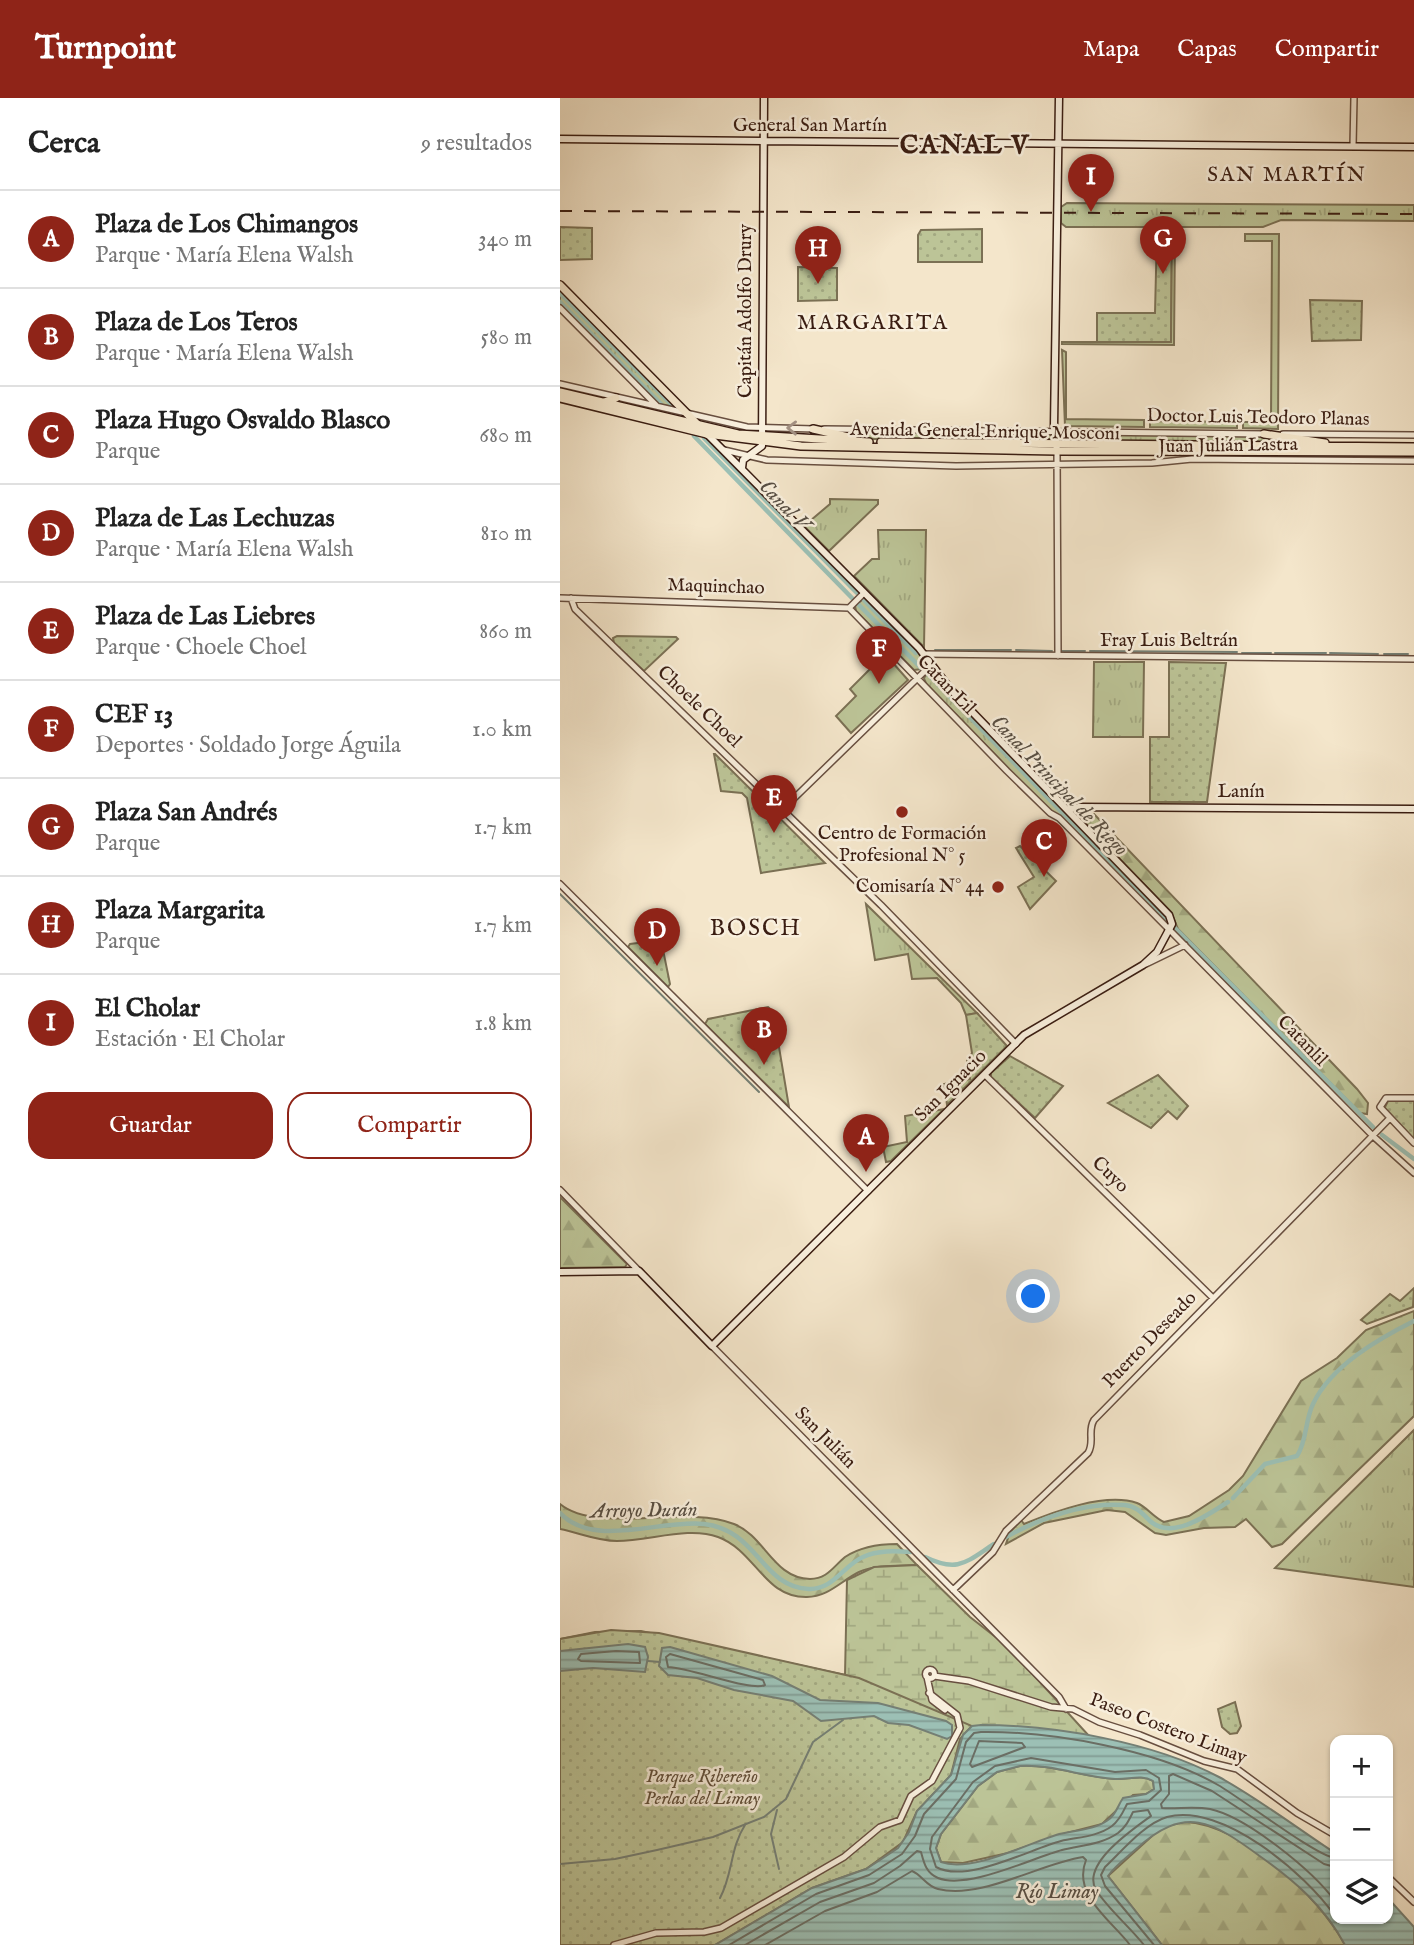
<!DOCTYPE html>
<html lang="es">
<head>
<meta charset="utf-8">
<style>
  body { margin:0; font-family:"IM FELL English",serif; background:#f6f6f6; color:#222 }
  .controls { position:absolute; right:21px; bottom:21px; display:grid; overflow:hidden; border-radius:14px; box-shadow:0 2px 5px #0004 }
  .controls button { width:63px; height:63px; display:grid; place-items:center; padding:0; border:0; border-bottom:2px solid #e0e0e0; background:#fff; color:#222; font:35px sans-serif }
  .you { position:absolute; left:474px; top:1199px; width:24px; height:24px; margin:-18px; border:5px solid #fff; border-radius:50%; background:#1a73e8; box-shadow:0 0 0 10px #1a73e833 }
  .badge { display:grid; place-items:center; width:46px; height:46px; border-radius:50%; background:#8f2418; color:#fff; font-size:23px; font-weight:700 }
  .pin { position:absolute; translate:-50% -58px; filter:drop-shadow(0 2px 4px #0008) }
  .pin::after { content:''; position:absolute; top:37px; width:24px; height:21px; background:inherit; clip-path:polygon(0 0,100% 0,50% 100%) }
  .list { margin:0; padding:0; list-style:none }
  h2 { display:flex; justify-content:space-between; align-items:center; height:91px; margin:0; padding:0 28px; font-size:30px }
  h2 small { font-size:23px; font-weight:400; color:#767676 }
  .list li { display:grid; grid-template-columns:46px 1fr auto; gap:21px; align-items:center; box-sizing:border-box; height:98px; padding:0 28px; border-top:2px solid #e0e0e0 }
  .list b { display:block; font-size:26px; white-space:nowrap }
  .list p { margin:0; font-size:23px; white-space:nowrap; color:#767676 }
  .list em { font-size:23px; font-style:normal; color:#767676 }
  .actions { display:flex; gap:14px; padding:21px 28px }
  .actions a { flex:1; padding:16px 0; border:2px solid #8f2418; border-radius:21px; text-align:center; font-size:24px; color:#8f2418 }
  .actions .main { background:#8f2418; color:#fff }
  .icon { flex:none; width:38px; height:38px; fill:none; stroke:currentColor; stroke-width:2; stroke-linecap:round; stroke-linejoin:round }
  .map { position:relative; flex:none; width:854px; height:1847px; overflow:hidden }
  header { display:flex; align-items:center; gap:42px; box-sizing:border-box; height:98px; padding:0 35px; background:#8f2418; color:#fff }
  header strong { font-size:33px }
  nav { display:flex; gap:38px; margin-inline-start:auto; font-size:24px }
  main { display:flex }
  aside { flex:1; background:#fff }
  .map>svg:first-child { display:block }
</style>
</head>
<body>
<header>
<strong>Turnpoint</strong>
<nav><a>Mapa</a><a>Capas</a><a>Compartir</a></nav>
</header>
<main>
<aside>
<h2>Cerca<small>9 resultados</small></h2>
<ul class="list">
<li><span class="badge">A</span><div><b>Plaza de Los Chimangos</b><p>Parque · María Elena Walsh</p></div><em>340 m</em></li>
<li><span class="badge">B</span><div><b>Plaza de Los Teros</b><p>Parque · María Elena Walsh</p></div><em>580 m</em></li>
<li><span class="badge">C</span><div><b>Plaza Hugo Osvaldo Blasco</b><p>Parque</p></div><em>680 m</em></li>
<li><span class="badge">D</span><div><b>Plaza de Las Lechuzas</b><p>Parque · María Elena Walsh</p></div><em>810 m</em></li>
<li><span class="badge">E</span><div><b>Plaza de Las Liebres</b><p>Parque · Choele Choel</p></div><em>860 m</em></li>
<li><span class="badge">F</span><div><b>CEF 13</b><p>Deportes · Soldado Jorge Águila</p></div><em>1.0 km</em></li>
<li><span class="badge">G</span><div><b>Plaza San Andrés</b><p>Parque</p></div><em>1.7 km</em></li>
<li><span class="badge">H</span><div><b>Plaza Margarita</b><p>Parque</p></div><em>1.7 km</em></li>
<li><span class="badge">I</span><div><b>El Cholar</b><p>Estación · El Cholar</p></div><em>1.8 km</em></li>
</ul>
<div class="actions"><a class="main">Guardar</a><a>Compartir</a></div>
</aside>
<div class="map">
<svg width="854" height="1847" viewBox="0 0 854 1847">
  <defs>
    <pattern id="grass-tufts" width="24" height="20" patternUnits="userSpaceOnUse" patternTransform="scale(1.75)"><rect width="24" height="20" fill="#bcc497"/><path d="M3 7l-1-3M5 7V3M7 7l1-3M15 17l-1-3M17 17v-4M19 17l1-3" fill="none" stroke="#a2a881"/></pattern>
    <pattern id="forest-firs" width="22" height="20" patternUnits="userSpaceOnUse" patternTransform="scale(1.75)"><rect width="22" height="20" fill="#bcc497"/><path d="M5 1l3.5 6h-7zM16 11l3.5 6h-7z" fill="#a2a881"/></pattern>
    <pattern id="wetland-marsh" width="20" height="14" patternUnits="userSpaceOnUse" patternTransform="scale(1.75)"><rect width="20" height="14" fill="#bcc497"/><path d="M1 5h8M5 5V1M11 12h8M15 12V8" fill="none" stroke="#a2a881"/></pattern>
    <pattern id="park-dots" width="8" height="8" patternUnits="userSpaceOnUse" patternTransform="scale(1.75)"><rect width="8" height="8" fill="#bcc497"/><path d="M2 2h.1M6 6h.1" fill="none" stroke="#a2a881" stroke-width="1.8" stroke-linecap="round"/></pattern>
    <pattern id="water-rules" width="6" height="5" patternUnits="userSpaceOnUse" patternTransform="scale(1.75)"><rect width="6" height="5" fill="#9cc0b5"/><path d="M0 2.5h6" fill="none" stroke="#809b92"/></pattern>
  </defs>
  <rect width="100%" height="100%" fill="#f4e6cb"/>
  <filter id="stains"><feTurbulence type="fractalNoise" baseFrequency=".00286" numOctaves="4"/><feColorMatrix values="0 0 0 0 .2 0 0 0 0 .09 0 0 0 0 .02 0 0 0 .5 -.17"/></filter>
  <radialGradient id="worn" r=".72"><stop offset=".6" stop-color="#630" stop-opacity="0"/><stop offset="1" stop-color="#630" stop-opacity=".3"/></radialGradient>
  <path fill="url(#grass-tufts)" stroke="#7b7054" stroke-width="2" d="M507,105l347,2v16l-133,-1 -18,7h-197l-5,-4v-16z
    M0,190l114,117v2l-16,-3 -98,-100z
    M265,333l225,3 3,5h-180z
    M504,336l200,2 48,6 -248,-1 -3,-4z
    M270,401l48,1v4l-49,47 -25,-25 26,-22z
    M318,432h48l-2,117 -70,-71 18,-17h7z
    M304,500l54,53 5,11 -1,7 -8,1 -58,-59 -1,-5z
    M534,564h50l-1,75h-50z
    M369,573l4,1 234,243 1,7 -119,-112 -123,-126 -2,-6z
    M306,806l111,109 -11,2 -5,-12 -24,-25 -25,1 -4,-25 -33,6z
    M384,1011l-53,52 -5,1 -3,-15 24,-5 -2,-26z
    M854,1332v157l-139,-19z"/>
  <path fill="url(#forest-firs)" stroke="#7b7054" stroke-width="2" d="M523,716h11l263,275 11,14 -1,11 -7,-1 -182,-184 -7,-17 -88,-91z
    M0,1099l67,67 -2,3 -65,1z
    M854,1213v105l-132,128 -10,3 -26,-28 -11,8 -31,1 -38,7 -11,-2 -30,-21 -18,-2 -63,13 -38,21 4,-12 11,-12 3,4c29,-12 81,-32 113,-21 10,4 16,14 27,19l25,-6 40,-26 14,-14 58,-95 36,-23 29,-28z
    M0,1406c38,31 125,0 174,20 31,12 39,54 76,55 17,0 23,-12 35,-22 15,-10 34,-13 52,-13l20,21c-18,1 -41,-1 -58,7 -18,9 -31,25 -52,25 -43,1 -51,-46 -89,-60 -30,-11 -68,4 -101,4 -20,0 -37,-8 -57,-12z
    M460,1668c32,-2 62,11 95,13 13,1 26,-5 38,2l1,8 -8,5 -13,1 -31,29 -43,11 -51,18 -45,10 -22,-1 -5,-14 5,-14 37,-48 19,-14z
    M625,1724c57,2 134,74 160,123h-183l-54,-69 54,-49z"/>
  <path fill="url(#wetland-marsh)" stroke="#7b7054" stroke-width="2" d="M357,1467l53,52 37,29 83,91 -109,-12 -30,50 -60,79 -25,15 -89,41 -62,35h-155v-306l35,-7 46,-1 204,44 2,-95 27,-13z"/>
  <path fill="url(#park-dots)" stroke="#7b7054" stroke-width="2" d="M0,129l32,1v31l-32,1z
    M422,131v33h-64v-27l3,-5z
    M597,133h15l-1,111h-74v-29h58z
    M238,169l39,1v32l-39,1z
    M750,202l52,1 -1,39 -49,1z
    M57,538l59,1 2,2 -34,32 -30,-28 -1,-5z
    M609,564l57,1 -19,139h-57v-65h19z
    M154,656h1l110,109 -64,10 -14,-75 -5,-5 -21,-2z
    M460,748l36,35 -26,28 -12,-22 16,-10 -18,-29z
    M101,842l9,44 -2,3 -40,-40 2,-3z
    M208,909l5,4 16,96 -84,-83 3,-5z
    M417,915l30,33 -60,59 -3,-21 26,-5 -3,-18 5,-8 -6,-38z
    M450,958l53,30 -28,32 -44,-41v-4z
    M598,977l30,31 -11,13 -9,-8 -17,17 -43,-25z
    M828,1003h26v39l-30,-31z
    M854,1190l-1,19 -46,17 -6,-4 29,-26 10,7z
    M51,1532l48,3 200,45 113,48 -12,13 -9,36 -34,36 -14,31 -37,27 -54,19 -97,57h-155v-306z
    M675,1604l6,24 -4,7 -7,1 -8,-7 -4,-18z"/>
  <path fill="#bcc497" stroke="#7b7054" stroke-width="2" d="M612,135h3l-1,112 -112,-1v-2h109z
    M685,136h34l-1,195 -35,-1v-6h28l1,-181h-27z
    M502,252l4,2v67l78,1v7l-79,-1z
    M590,323l87,1v6l-87,-1z
    M325,556l23,26 -57,53 -15,-17 20,-20 -6,-7z"/>
  <path fill="url(#water-rules)" stroke="#757f74" stroke-width="2" fill-rule="evenodd" d="M68,1546l17,3 3,10 -3,15 -52,-4 -33,3v-20z
    M110,1549l102,29 48,24 58,3 68,18 6,4v11l-5,3 -38,-14 -21,-2 -14,-7 -53,5 -28,-20 -59,-11 -37,-12 -29,-3 -9,-9 3,-18z
    M421,1627c74,0 172,17 238,52 40,22 78,51 116,76v66h53v-21l26,29v18h-69c-21,-39 -49,-63 -84,-88 -49,-36 -76,-53 -126,-7 -9,8 -20,16 -27,26l54,69h-447l97,-57 54,-19 32,-21 11,-16 8,-21 34,-36 12,-40 9,-9zM460,1668c33,-2 62,11 95,13 13,1 26,-5 38,2l1,8 -8,5 -23,4c-5,7 -7,17 -15,22 -15,11 -35,10 -52,15 -29,9 -85,38 -115,27l-5,-14 5,-14 37,-48 19,-14z"/>
  <g fill="none" stroke-linecap="round" stroke-linejoin="round">
    <path stroke="#6b6e64" stroke-width="2" d="M56,1553l23,1 1,11 -59,-2 -3,-2 3,-5z
      M110,1556l93,26 2,5c-13,7 -73,-17 -97,-18l-2,-10z
      M419,1643l43,2 3,4 -53,20 -2,-3z
      M471,1660l84,14 31,-2 13,8 2,12 -12,11 -22,3c-4,8 -7,16 -15,22 -15,11 -34,11 -51,15 -31,8 -94,43 -125,26l-6,-18 2,-12 41,-55 22,-16z
      M775,1769l-11,-3 -112,-73 -39,-17 -4,2v18l-8,10 1,4c16,1 32,-2 48,1 37,8 103,62 125,92
      M169,1847l87,-51 53,-19 33,-21 13,-18 9,-22 32,-35 10,-37 8,-9 7,-1c70,-1 177,18 237,53 23,13 98,71 117,73
      M185,1847l75,-43 54,-19 26,-17 17,-15 4,1c3,11 5,21 17,26 30,12 94,-20 124,-28 19,-5 39,-5 56,-17 8,-6 11,-13 15,-21l15,-2 3,6c-19,14 -70,48 -55,74 13,20 33,36 48,55
      M205,1847l60,-34 52,-19 35,-21c10,4 14,15 26,18 43,11 103,-26 145,-32l3,3c-14,35 25,60 44,85
      M594,1847l-49,-59 -4,-11 4,-8c17,-16 39,-43 62,-50 55,-15 139,57 168,99"/>
    <path stroke="#757f74" stroke-width="2" d="M375,552h76
      M456,552l36,1
      M501,553h24
      M530,553l147,1
      M682,555h29
      M715,555h51
      M770,555l48,1
      M824,556h24
      M0,796l199,198
      M88,1563l12,1
      M217,1712l-6,24 8,35
      M0,1766l55,-5 42,-9 56,-13 51,-20 22,-18 27,-57 30,-22
      M160,1800c13,-24 10,-50 25,-73"/>
    <path stroke="#9cc0b5" stroke-width="4.5" d="M0,195l112,112
      M0,204l101,102
      M134,338l158,162
      M144,340l153,155
      M303,501l53,54
      M299,507l63,64
      M367,575l241,249
      M614,829l199,200
      M822,1037l32,24
      M673,1400l32,-34 32,-8c10,-15 8,-36 16,-52 18,-38 65,-65 101,-83
      M0,1415c34,36 100,6 144,11 54,6 57,63 105,65 24,1 35,-24 54,-32 15,-7 32,-6 48,-5
      M446,1439c35,-19 77,-35 118,-32 12,1 18,8 26,16 22,20 59,-7 78,-19
      M365,1459c33,16 41,5 69,-13"/>
    <defs>
      <path id="tertiary" d="M793,48l1,-48
        M0,210l97,98
        M0,286l187,43 67,2
        M264,331l442,5
        M723,336l131,1
        M164,352l43,10 189,6 196,-3 40,-4 222,2
        M497,353l1,205
        M0,500l289,10
        M11,500l4,11 306,296 135,139
        M289,510l158,163 43,42 9,5 314,318 41,37
        M289,510l15,-15
        M364,556l490,5
        M222,712l149,-145
        M0,786l308,307
        M586,866l39,-19
        M425,977l228,223
        M854,1000h-28l-6,9 34,36
        M0,1092l79,81
        M152,1248l347,351 7,12
        M393,1492l40,-38 13,-21 82,-78c7,-11 -1,-22 6,-33l295,-301
        M365.5 1576a4.5 4.5 0 1 1 9 0a4.5 4.5 0 1 1-9 0Z
        M374,1578l35,5 82,26 22,2 26,13 41,13 64,26 33,8 60,44 38,22
        M367,1579l5,23 13,10
        M828,1779l26,25
        M54,1847l42,-12 48,-1 17,-4 123,-71 36,-30 20,-7 11,-24 21,-15 28,-53 -3,-13 -28,-22"/>
      <path id="secondary" d="M0,41l854,8
        M497,353l-3,-25 5,-328
        M182,370l1,-8 19,-14 2,-348
        M508,712l11,-3 335,2
        M0,1174l79,-1 73,75 312,-311 119,-70 14,-13 15,-28 -3,-9 -218,-225 -32,-42 -212,-214"/>
      <path id="primary" d="M0,187l147,149"/>
      <path id="trunk" d="M0,294l178,42 131,8
        M0,300l147,36 94,12 256,5 357,1
        M41,305l15,-5
        M253,331l40,9
        M704,336l61,9
        M321,344l533,5"/>
    </defs>
    <use href="#tertiary" stroke="#684f40" stroke-width="8"/>
    <use href="#secondary" stroke="#3a1d12" stroke-width="9"/>
    <use href="#primary" stroke="#3a1d12" stroke-width="10"/>
    <use href="#trunk" stroke="#3a1d12" stroke-width="10"/>
    <use href="#tertiary" stroke="#f8efdd" stroke-width="5"/>
    <use href="#secondary" stroke="#f8efdd" stroke-width="6"/>
    <use href="#primary" stroke="#f4e6cb" stroke-width="7"/>
    <use href="#trunk" stroke="#f4e6cb" stroke-width="7"/>
    <path stroke="#3a1d12" stroke-width="2" stroke-dasharray="12 12" stroke-linecap="butt" d="M0,113l854,3"/>
  </g>
  <defs><path id="oneway-chevron" d="M-2-3.5L2.5 0L-2 3.5" fill="none" stroke-width="1.6" stroke-linecap="round" stroke-linejoin="round" transform="scale(1.75)"/></defs>
  <use stroke="#a29082" href="#oneway-chevron" transform="translate(232 330) rotate(-179)"/>
  <g fill="#8f2418" stroke="#f8efdd" stroke-width="2.5">
    <circle cx="342" cy="714" r="7"/>
    <circle cx="438" cy="789" r="7"/>
  </g>
  <g text-anchor="middle" dominant-baseline="central" stroke-width="5" stroke-linejoin="round" paint-order="stroke">
    <g font-size="19" fill="#3a1d12" stroke="#f8efdd">
      <text x="250" y="28">General San Martín</text>
      <text transform="translate(186 213) rotate(-90)">Capitán Adolfo Drury</text>
      <text transform="translate(698 320) rotate(1)">Doctor Luis Teodoro Planas</text>
      <text transform="translate(425 334) rotate(1)">Avenida General Enrique Mosconi</text>
      <text transform="translate(668 348) rotate(-1)">Juan Julián Lastra</text>
      <text transform="translate(156 489) rotate(2)">Maquinchao</text>
      <text x="609" y="543">Fray Luis Beltrán</text>
      <text transform="translate(386 587) rotate(46)">Catan Lil</text>
      <text transform="translate(139 609) rotate(44)">Choele Choel</text>
      <text x="681" y="694">Lanín</text>
      <text transform="translate(742 943) rotate(46)">Catanlil</text>
      <text transform="translate(391 988) rotate(-45)">San Ignacio</text>
      <text transform="translate(550 1077) rotate(44)">Cuyo</text>
      <text transform="translate(590 1242) rotate(-46)">Puerto Deseado</text>
      <text transform="translate(265 1340) rotate(45)">San Julián</text>
      <text transform="translate(608 1631) rotate(21)">Paseo Costero Limay</text>
    </g>
    <g font-size="19" fill="#3a1d12" stroke="#f8efdd">
      <text x="342" y="736">Centro de Formación<tspan x="342" dy="22">Profesional N° 5</tspan></text>
      <text x="424" y="789" text-anchor="end">Comisaría N° 44</text>
    </g>
    <g font-size="19" font-style="italic" fill="#614f3a" stroke="#f8efdd">
      <text x="142" y="1679">Parque Ribereño<tspan x="142" dy="22">Perlas del Limay</tspan></text>
    </g>
    <g font-size="21" letter-spacing="2" fill="#3a1d12" stroke="#f8efdd">
      <text x="727" y="77">SAN MARTÍN</text>
      <text x="313" y="225">MARGARITA</text>
    </g>
    <g font-size="21" font-style="italic" fill="#574e43" stroke="#f8efdd">
      <text transform="translate(224 408) rotate(46)">Canal V</text>
      <text transform="translate(499 688) rotate(46)">Canal Principal de Riego</text>
      <text transform="translate(84 1413) rotate(-1)">Arroyo Durán</text>
      <text x="497" y="1794">Río Limay</text>
    </g>
    <g font-size="23" letter-spacing="2" fill="#3a1d12" stroke="#f8efdd">
      <text x="196" y="830">BOSCH</text>
    </g>
    <g font-size="26" font-weight="bold" letter-spacing="2" fill="#3a1d12" stroke="#f8efdd">
      <text x="405" y="47">CANAL V</text>
    </g>
  </g>
  <rect width="100%" height="100%" filter="url(#stains)"/>
  <rect width="100%" height="100%" fill="url(#worn)"/>
</svg>
<div class="controls">
<button>+</button>
<button>−</button>
<button><svg class="icon" aria-label="layers" viewBox="0 0 24 24"><path d="M12 4l9 5-9 5-9-5zM3 14l9 5 9-5"/></svg></button>
</div>
<div class="you"></div>
<div class="pin badge" style="left:306px;top:1074px">A</div>
<div class="pin badge" style="left:204px;top:967px">B</div>
<div class="pin badge" style="left:484px;top:779px">C</div>
<div class="pin badge" style="left:97px;top:868px">D</div>
<div class="pin badge" style="left:214px;top:735px">E</div>
<div class="pin badge" style="left:319px;top:586px">F</div>
<div class="pin badge" style="left:603px;top:176px">G</div>
<div class="pin badge" style="left:258px;top:186px">H</div>
<div class="pin badge" style="left:531px;top:114px">I</div>
</div>
</main>
</body>
</html>
